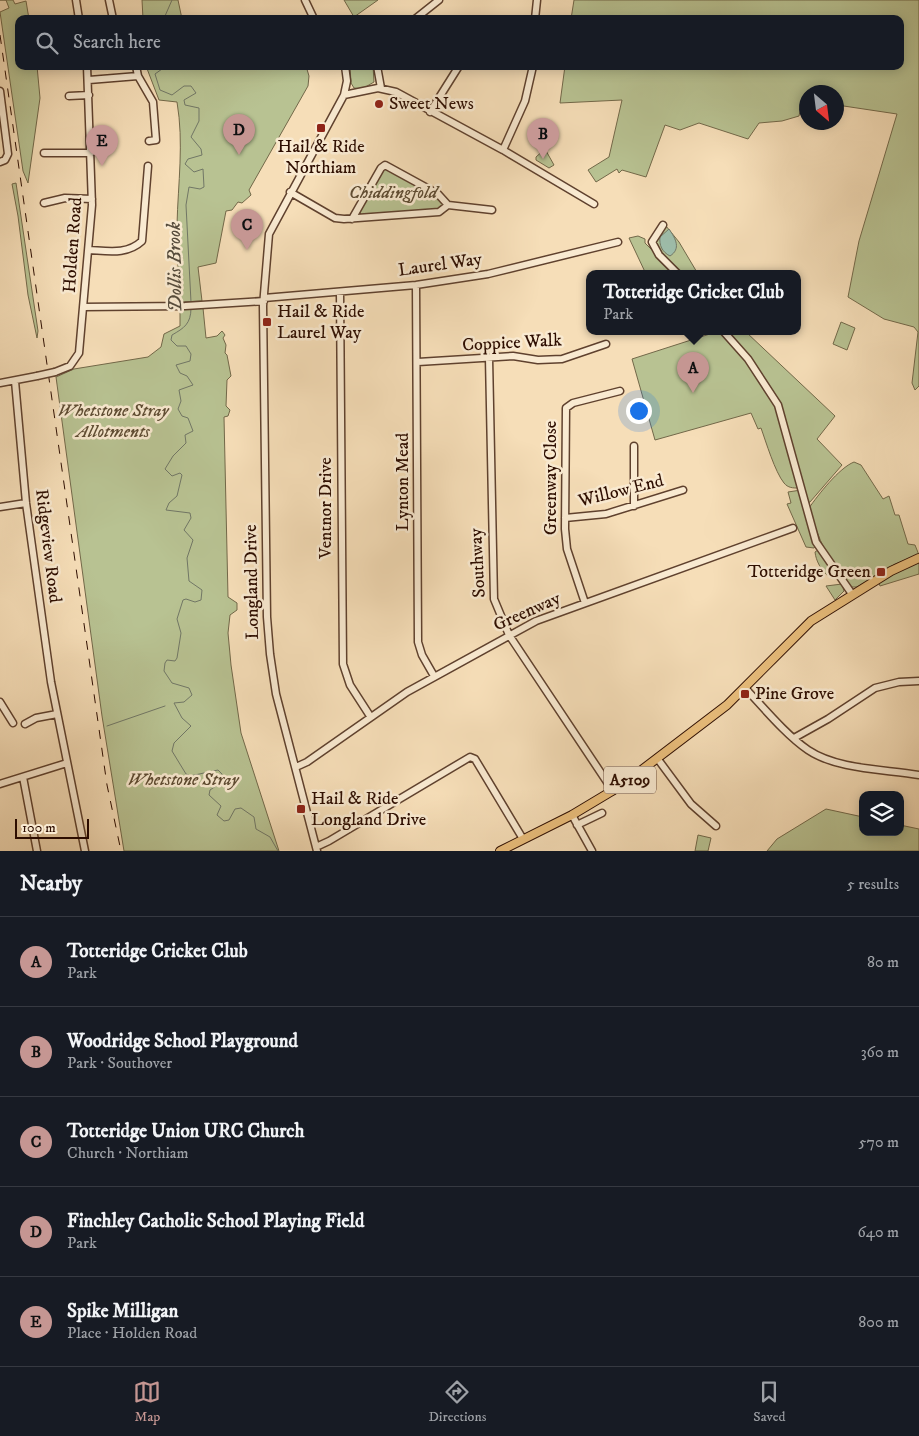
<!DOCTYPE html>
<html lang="en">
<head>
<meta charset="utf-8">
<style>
  body { margin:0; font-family:"IM FELL DW Pica",serif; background:#242831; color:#f1f3f6 }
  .controls { position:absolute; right:15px; bottom:15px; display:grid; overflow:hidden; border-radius:10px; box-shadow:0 2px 12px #0003 }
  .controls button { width:45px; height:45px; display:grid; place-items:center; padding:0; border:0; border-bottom:1px solid #363941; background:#171b24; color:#f1f3f6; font:25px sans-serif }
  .compass { position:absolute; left:799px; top:85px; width:45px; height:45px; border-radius:50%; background:#171b24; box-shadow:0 2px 12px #0003; rotate:152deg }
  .scale { position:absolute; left:15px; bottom:12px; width:74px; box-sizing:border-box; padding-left:5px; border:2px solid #2d0d00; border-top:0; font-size:14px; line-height:18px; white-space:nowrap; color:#2d0d00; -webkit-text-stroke:4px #f9ead1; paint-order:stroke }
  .you { position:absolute; left:638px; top:410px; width:18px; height:18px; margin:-12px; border:4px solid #fff; border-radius:50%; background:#1a73e8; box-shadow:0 0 0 8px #1a73e833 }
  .badge { display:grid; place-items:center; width:32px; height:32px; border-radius:50%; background:#c59692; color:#111; font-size:16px; font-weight:700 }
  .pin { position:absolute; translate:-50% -41px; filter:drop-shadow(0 1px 2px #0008) }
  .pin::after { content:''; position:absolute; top:26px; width:18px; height:15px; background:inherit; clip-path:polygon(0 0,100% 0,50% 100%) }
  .popup { position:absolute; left:586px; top:270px; width:215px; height:65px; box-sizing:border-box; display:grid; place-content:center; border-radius:10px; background:#171b24; filter:drop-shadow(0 1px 4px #0005); font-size:16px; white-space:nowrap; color:#9ea1a6 }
  .popup b { font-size:19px; color:#f1f3f6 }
  .popup::after { content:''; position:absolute; left:50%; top:100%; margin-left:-10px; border:10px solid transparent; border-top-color:#171b24 }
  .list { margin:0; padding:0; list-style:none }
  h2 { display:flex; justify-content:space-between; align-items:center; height:65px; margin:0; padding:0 20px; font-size:21px }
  h2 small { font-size:16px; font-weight:400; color:#9ea1a6 }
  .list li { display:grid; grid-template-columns:32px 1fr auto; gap:15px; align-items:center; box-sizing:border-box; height:90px; padding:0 20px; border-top:1px solid #363941 }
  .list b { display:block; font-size:19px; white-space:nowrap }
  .list p { margin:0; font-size:16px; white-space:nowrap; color:#9ea1a6 }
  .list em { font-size:16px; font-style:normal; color:#9ea1a6 }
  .icon { flex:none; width:28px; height:28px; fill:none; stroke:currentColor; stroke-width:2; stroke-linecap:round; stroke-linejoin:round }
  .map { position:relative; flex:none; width:919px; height:851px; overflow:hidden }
  .search { position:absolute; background:#171b24; box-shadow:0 2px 12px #0003; left:15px; right:15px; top:15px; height:55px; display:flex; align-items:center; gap:12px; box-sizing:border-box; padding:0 18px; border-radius:10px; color:#9ea1a6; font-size:19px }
  .sheet { height:515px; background:#171b24 }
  nav { display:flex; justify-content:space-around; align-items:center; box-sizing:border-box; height:70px; border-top:1px solid #363941; background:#171b24; font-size:14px; color:#9ea1a6 }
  nav a { display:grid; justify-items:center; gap:2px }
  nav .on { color:#c59692 }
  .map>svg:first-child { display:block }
</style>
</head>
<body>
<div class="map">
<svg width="919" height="851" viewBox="0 0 919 851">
  <rect width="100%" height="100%" fill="#f6deb8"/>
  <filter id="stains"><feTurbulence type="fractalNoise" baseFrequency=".004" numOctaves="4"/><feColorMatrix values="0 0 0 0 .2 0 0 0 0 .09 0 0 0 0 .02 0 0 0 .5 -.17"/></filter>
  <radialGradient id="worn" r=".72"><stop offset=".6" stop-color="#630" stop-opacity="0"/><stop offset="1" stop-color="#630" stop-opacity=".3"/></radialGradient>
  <path fill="#b8c292" stroke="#726849" d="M0,0h13l2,4 11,-3 3,18h-10v47h18l3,32 -12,85 -5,-12 -23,-159 9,-4 -3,-8z
    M142,0h36l4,19h-39z
    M344,0h34l-24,17z
    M574,0h345v386l-4,4 -3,-7 6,-51 -4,-5 -30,-8 -36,-22 11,-56 38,-127 -60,-9 -1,-13h-30v9h-4l-3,15 -17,5 -23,2 -11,16 -49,-16 -19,7 -15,-5 -19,52 -24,-7 -3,3 -2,-4 -21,13 -8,-12 21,-13 13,-57 -62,3 5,-37h335v-47h-329z
    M146,66h160l3,10 -1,10 -59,104 2,5 -9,8 -4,-1 -6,8 -6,1 -10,52 -18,4 4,34 -22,1c-1,-26 -4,-52 -3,-77 1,-42 7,-82 0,-123l-18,-2z
    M350,66h23l1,16 -12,7 -8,-1 -3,-5z
    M545,149l9,16 -5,3 -13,-8v-3z
    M385,167l44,24 16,12 -8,7 -77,5v-4z
    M16,183l22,148 -1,7 -9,-43 -10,-79 -6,-32z
    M666,226l13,16 19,32h-17l-19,-19 -7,-14z
    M638,236l7,3v4l31,31h-30l-17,-36z
    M203,308l3,30 11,-2 5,-5 3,4 -2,3 3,7 -1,8 2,2 4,21 -4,4 -1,26 4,4 -2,6 -4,1 4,180 9,6v7l-7,5 -2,18 3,32 10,68 38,118h-155l-22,-135 -46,-339 18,-8 74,-12 13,-10 3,-13 16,-8v-17z
    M841,322l14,6 -8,22 -14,-6z
    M716,332h4l26,28 28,41 24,87c-5,0 -10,0 -14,-5 -9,-11 -18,-41 -23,-55l-3,1 -7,-16 -96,27 -23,-81z
    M725,332h21l89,84 -18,23 25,26 -32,37 -2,1 -33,-109 -19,-29z
    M854,462l7,3 22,34 6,-3 6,19h4l9,29 7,1 4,10 -24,9 -38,23h-5c-23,-20 -34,-50 -43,-79 9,-13 30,-40 45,-46z
    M801,490l15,55 -2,3 -8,-1 -19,-43 4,-1 -3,-11z
    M818,550l16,23v2l-6,1c-7,-6 -12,-15 -13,-24z
    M919,561v13l-39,12 -1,-3 16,-11z
    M842,584l2,7 -9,9 -9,-14z
    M826,809l37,8v15h37v-7l19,4v22h-152l10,-12z
    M698,835l13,3 -3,13h-13z"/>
  <path fill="#9ebdaa" stroke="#717766" d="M669,229c7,10 12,20 1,27 -8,-4 -11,-11 -10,-19z"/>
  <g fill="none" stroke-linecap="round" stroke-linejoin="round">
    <path stroke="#717766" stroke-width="1" d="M155,19l10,-3 7,-16
      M160,66l2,3 -7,5 5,16 12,5 12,-9h7l5,7 -12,7 1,5 14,3v13l-8,16 10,12 1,6 -14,4 -3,5 9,8 9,-3 1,18 -4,2 -11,-2 -3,18 5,97
      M191,308c0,16 -7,20 -19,27l-1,5 6,6h9l5,8 -1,7 -14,4 4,8 7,3 6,9 -14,5 2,11 -3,8 4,7 6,2 5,13 -8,4 1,8 -13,13 -8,13 7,7 8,-3 2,2 -5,21 -8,7 -3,7 24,3 1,5 -7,12 9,10 -6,18 2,23 13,9 -1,10 -6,2 -9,-3 -3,1 -6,19 4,14 -4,25 -2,3 -8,-1 -2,3 -1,8 8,12 17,5 3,7 -8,7 -10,1 8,15 9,8 -17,17 -2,8 14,23 4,2 28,-6 4,4v8l-12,8 -1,5 12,11 -4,9 7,6 5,-1 6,-11 6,-1 13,9 2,12 14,8 8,14
      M107,726l58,-20"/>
    <defs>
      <path id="minor" d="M76,0l3,19
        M109,0l4,19
        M305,0l9,19
        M415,19l24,-19
        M535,19l2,-19
        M136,66l2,10
        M377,66l4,22
        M89,80l49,-4 15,26 3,38 -7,1
        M0,91l8,63 -3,6 -5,2
        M344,95l34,-7 18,4 107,58 91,54
        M69,96l20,-1
        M430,112l29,-46
        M503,150l22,-49 8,-35
        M44,153h47
        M290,192l45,26 9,1 95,-7 9,-7 44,5
        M44,203l21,-5 27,1
        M352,219l29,-51 4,-3 53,29 10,11
        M663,225l-11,17 7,13 19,19
        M89,250c19,1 38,5 53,-9l6,-75
        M416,285l2,357 4,13 12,21
        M340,292l3,372 7,21 20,31
        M264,298l152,-13 72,-11 130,-32
        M83,307l102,-1 79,-5
        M724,332l24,27 30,46 38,137 36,52
        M489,358l5,241 15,36 104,156
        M418,362l95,-6 25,4 24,-1 44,-15
        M55,372l15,-6 9,-13 13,-148 -5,-139
        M15,381l11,122 25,179 34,169
        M0,383l37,-7
        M634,506v-60
        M0,507l26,-4
        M565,518l41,-4 77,-24
        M585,603l-18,-54 -2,-20 1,-121 7,-5 47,-12
        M745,688c18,19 41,47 63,62 30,20 76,19 111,25
        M0,702l13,21
        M25,724l11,-6 21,-4
        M794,738l34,-19 47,-31 24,-6 20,-1
        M657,758l34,46 25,22
        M296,767l11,-5 100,-70 129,-71 257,-93
        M23,777l14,74
        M0,784l67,-21
        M572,815l20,36
        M577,825l25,-12
        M316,847l13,-6 141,-84 5,2 48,80
        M317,851l-41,-157 -6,-40 -3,-37 -4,-311 6,-72 75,-139 3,-14 -2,-15"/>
      <path id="major" d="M500,851l72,-36 50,-30 105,-80 84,-84 80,-50 28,-13"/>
    </defs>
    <use href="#minor" stroke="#5f412e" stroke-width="9"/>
    <use href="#major" stroke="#2d0d00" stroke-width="10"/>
    <use href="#minor" stroke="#f9ead1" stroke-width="6"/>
    <use href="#major" stroke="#ebbf7c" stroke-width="8"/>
    <path stroke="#2d0d00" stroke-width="1" stroke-dasharray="9 9" stroke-linecap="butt" d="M0,35l107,750 14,66"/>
    <defs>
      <path id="minor-bridge" d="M37,376l18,-4"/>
    </defs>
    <use href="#minor-bridge" stroke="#5f412e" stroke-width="9" stroke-linecap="butt"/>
    <use href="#minor-bridge" stroke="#f9ead1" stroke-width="6"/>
  </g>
  <g fill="#8f2418" stroke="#f9ead1" stroke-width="2">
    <circle cx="379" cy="104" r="5"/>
    <rect x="316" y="123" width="10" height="10" rx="2.5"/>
    <rect x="262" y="317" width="10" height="10" rx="2.5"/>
    <rect x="876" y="567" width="10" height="10" rx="2.5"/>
    <rect x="740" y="689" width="10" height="10" rx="2.5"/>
    <rect x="296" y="804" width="10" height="10" rx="2.5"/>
  </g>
  <g text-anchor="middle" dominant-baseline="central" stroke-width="5" stroke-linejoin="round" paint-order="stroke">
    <rect fill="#f9ead1" stroke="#6a4f3f" stroke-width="1" x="604" y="766.5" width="52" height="27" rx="4"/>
    <g font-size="16" font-weight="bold" fill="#2d0d00">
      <text x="630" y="780">A5109</text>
    </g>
    <g font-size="18" fill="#2d0d00" stroke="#f9ead1" text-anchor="start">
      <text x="389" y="104">Sweet News</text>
      <text x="321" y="147" text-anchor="middle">Hail &amp; Ride<tspan x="321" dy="21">Northiam</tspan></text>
      <text x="277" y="312">Hail &amp; Ride<tspan x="277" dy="21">Laurel Way</tspan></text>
      <text x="871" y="572" text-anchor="end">Totteridge Green</text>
      <text x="755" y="694">Pine Grove</text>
      <text x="311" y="799">Hail &amp; Ride<tspan x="311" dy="21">Longland Drive</tspan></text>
    </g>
    <g font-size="18" font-style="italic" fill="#5e4c33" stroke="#f9ead1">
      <text x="393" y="193">Chiddingfold</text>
      <text x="113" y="411">Whetstone Stray<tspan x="113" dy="21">Allotments</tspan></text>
      <text x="183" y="780">Whetstone Stray</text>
    </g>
    <g font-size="18" fill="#2d0d00" stroke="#f9ead1">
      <text transform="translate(73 245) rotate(-86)">Holden Road</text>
      <text transform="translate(440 265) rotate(-8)">Laurel Way</text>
      <text transform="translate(512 343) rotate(-3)">Coppice Walk</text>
      <text transform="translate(551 478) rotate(-90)">Greenway Close</text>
      <text transform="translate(403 482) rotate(-90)">Lynton Mead</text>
      <text transform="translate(621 491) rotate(-14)">Willow End</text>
      <text transform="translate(326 508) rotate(-90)">Ventnor Drive</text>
      <text transform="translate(48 546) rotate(83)">Ridgeview Road</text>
      <text transform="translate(478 563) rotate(-93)">Southway</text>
      <text transform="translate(252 582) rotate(-91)">Longland Drive</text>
      <text transform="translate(527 612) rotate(-24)">Greenway</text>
    </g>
    <g font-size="19" font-style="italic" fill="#554b3c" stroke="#f9ead1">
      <text transform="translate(175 267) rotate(-91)">Dollis Brook</text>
    </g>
  </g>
  <rect width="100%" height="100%" filter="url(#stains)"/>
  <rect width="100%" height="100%" fill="url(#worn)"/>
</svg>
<div class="controls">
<button><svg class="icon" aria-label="layers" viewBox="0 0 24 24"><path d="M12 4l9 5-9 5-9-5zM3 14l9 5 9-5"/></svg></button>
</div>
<svg class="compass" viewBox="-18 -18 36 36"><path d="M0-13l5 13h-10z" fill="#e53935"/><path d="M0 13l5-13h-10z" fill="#9ea1a6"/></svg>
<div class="scale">100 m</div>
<div class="you"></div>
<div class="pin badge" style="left:693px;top:393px">A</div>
<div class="popup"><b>Totteridge Cricket Club</b>Park</div>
<div class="pin badge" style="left:543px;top:159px">B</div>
<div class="pin badge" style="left:247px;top:250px">C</div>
<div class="pin badge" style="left:239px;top:155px">D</div>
<div class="pin badge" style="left:102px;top:166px">E</div>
<div class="search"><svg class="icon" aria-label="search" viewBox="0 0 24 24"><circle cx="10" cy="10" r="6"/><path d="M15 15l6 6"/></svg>Search here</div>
</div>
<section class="sheet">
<h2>Nearby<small>5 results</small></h2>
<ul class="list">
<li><span class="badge">A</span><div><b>Totteridge Cricket Club</b><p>Park</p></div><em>80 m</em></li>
<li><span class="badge">B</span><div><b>Woodridge School Playground</b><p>Park · Southover</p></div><em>360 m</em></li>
<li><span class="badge">C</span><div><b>Totteridge Union URC Church</b><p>Church · Northiam</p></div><em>570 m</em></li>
<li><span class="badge">D</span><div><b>Finchley Catholic School Playing Field</b><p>Park</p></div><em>640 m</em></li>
<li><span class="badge">E</span><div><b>Spike Milligan</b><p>Place · Holden Road</p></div><em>800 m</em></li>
</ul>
</section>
<nav>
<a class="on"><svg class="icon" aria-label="map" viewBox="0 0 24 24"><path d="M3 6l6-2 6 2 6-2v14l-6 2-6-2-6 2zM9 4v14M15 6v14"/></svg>Map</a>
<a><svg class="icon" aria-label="directions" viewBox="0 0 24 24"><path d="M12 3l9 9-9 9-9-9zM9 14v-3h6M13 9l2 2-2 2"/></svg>Directions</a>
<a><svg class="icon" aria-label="saved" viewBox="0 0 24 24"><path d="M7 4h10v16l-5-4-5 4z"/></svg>Saved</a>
</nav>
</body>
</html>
